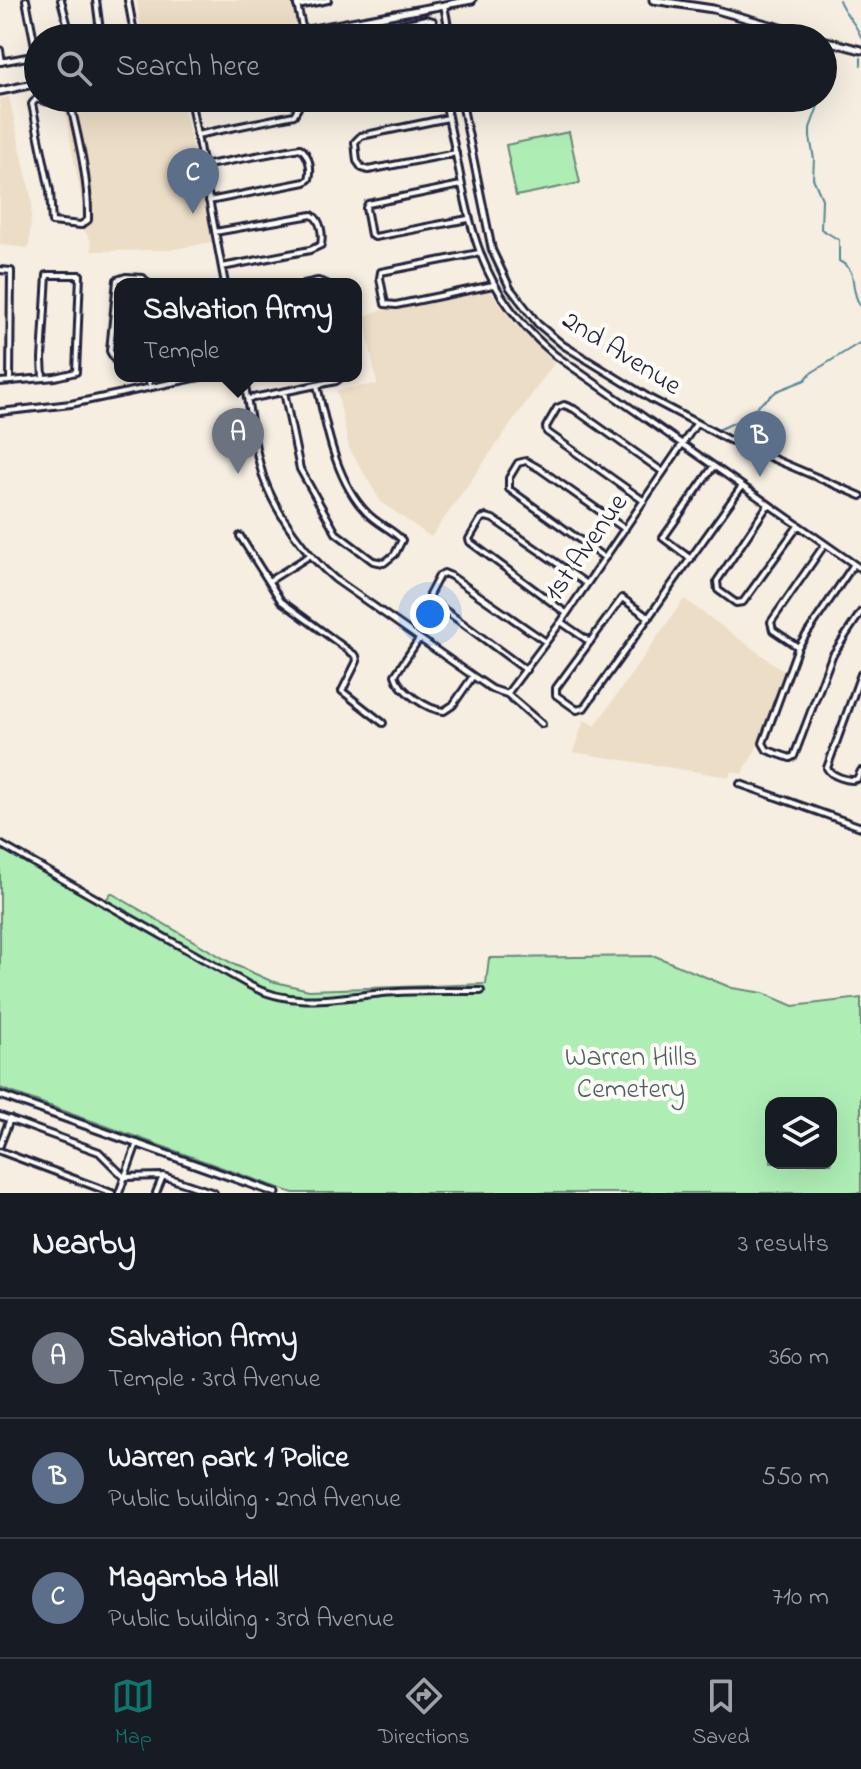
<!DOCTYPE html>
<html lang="en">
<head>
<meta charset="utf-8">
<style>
  body { margin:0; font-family:"Indie Flower",sans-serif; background:#242831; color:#f1f3f6 }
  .controls { position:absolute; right:24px; bottom:24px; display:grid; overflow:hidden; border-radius:16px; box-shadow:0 8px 32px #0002 }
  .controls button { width:72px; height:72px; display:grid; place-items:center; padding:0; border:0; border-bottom:2px solid #363941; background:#171b24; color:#f1f3f6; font:40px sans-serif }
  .you { position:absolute; left:430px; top:614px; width:28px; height:28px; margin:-20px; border:6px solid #fff; border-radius:50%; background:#1a73e8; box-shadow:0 0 0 12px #1a73e833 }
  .badge { display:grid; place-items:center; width:52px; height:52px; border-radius:50%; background:#0f766e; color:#fff; font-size:26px; font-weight:700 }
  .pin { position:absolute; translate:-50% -66px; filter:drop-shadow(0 2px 4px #0008) }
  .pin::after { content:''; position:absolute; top:42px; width:28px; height:24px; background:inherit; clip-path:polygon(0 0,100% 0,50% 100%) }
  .popup { position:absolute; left:114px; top:278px; width:248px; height:104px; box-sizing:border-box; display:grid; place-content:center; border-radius:16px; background:#171b24; filter:drop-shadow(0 2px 6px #0005); font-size:26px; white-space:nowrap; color:#9ea1a6 }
  .popup b { font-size:30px; color:#f1f3f6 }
  .popup::after { content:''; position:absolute; left:50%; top:100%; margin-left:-16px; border:16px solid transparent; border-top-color:#171b24 }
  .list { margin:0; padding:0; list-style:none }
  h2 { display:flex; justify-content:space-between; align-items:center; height:104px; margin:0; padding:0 32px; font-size:34px }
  h2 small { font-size:26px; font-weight:400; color:#9ea1a6 }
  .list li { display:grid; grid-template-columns:52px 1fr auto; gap:24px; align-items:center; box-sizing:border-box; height:120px; padding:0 32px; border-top:2px solid #363941 }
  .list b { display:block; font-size:30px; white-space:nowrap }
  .list p { margin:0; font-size:26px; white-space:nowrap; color:#9ea1a6 }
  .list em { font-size:26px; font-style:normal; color:#9ea1a6 }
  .icon { flex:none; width:44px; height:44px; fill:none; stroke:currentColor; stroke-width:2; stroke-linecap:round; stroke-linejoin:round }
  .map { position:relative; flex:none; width:861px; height:1193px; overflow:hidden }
  .search { position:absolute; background:#171b24; box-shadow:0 8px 32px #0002; left:24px; right:24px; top:24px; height:88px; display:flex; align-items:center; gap:20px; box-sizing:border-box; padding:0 28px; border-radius:44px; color:#9ea1a6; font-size:30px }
  .sheet { height:464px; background:#171b24 }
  nav { display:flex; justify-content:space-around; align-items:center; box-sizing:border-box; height:112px; border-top:2px solid #363941; background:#171b24; font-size:22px; color:#9ea1a6 }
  nav a { display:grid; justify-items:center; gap:4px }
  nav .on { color:#0f766e }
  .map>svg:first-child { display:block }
</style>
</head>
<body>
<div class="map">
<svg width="861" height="1193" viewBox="0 0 861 1193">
  <rect width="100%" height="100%" fill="#f5eee1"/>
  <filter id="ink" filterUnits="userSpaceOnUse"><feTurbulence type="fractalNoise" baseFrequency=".0125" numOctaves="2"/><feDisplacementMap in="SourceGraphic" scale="16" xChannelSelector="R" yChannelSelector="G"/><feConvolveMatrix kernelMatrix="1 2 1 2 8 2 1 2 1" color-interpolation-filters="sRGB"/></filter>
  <g filter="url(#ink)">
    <path fill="#ecddc6" d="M137,0h154l5,25 -69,13h-85z
      M9,97l23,104 -3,47 -29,-3v-146z
      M62,98h120l30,144 -43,8 -77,1 -1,-10 -9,-14v-26z
      M488,288l26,35 40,40 -123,174 -50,-35 -32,-54 -12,-58 40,-6 -13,-67 13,-6z
      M684,599l101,73 -29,77 -14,25 -10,-3 -3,6 -156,-25 11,-32 11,6z"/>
    <path fill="#aeeeb5" stroke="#688878" stroke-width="2" fill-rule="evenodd" d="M569,132l11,51 -64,13 -10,-51z
      M0,847l103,57 8,-11 124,72 36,16 38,9 177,-6 3,-26 166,-2 77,32 31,5 30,13 68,-8v195h-568l-293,-105zM771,1103h60v60h-60z"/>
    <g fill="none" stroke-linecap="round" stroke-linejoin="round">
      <path stroke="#568796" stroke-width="2" d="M839,0c5,14 17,23 22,37
        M861,58v7
        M821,98l-11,30v9l4,22 -1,19 9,21 -1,30 18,11v21c22,11 8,25 22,46
        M718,430l22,-10 37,-29 28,-11 6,-7 50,-31"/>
      <defs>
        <path id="minor" d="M26,0l11,56
          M61,0l10,38
          M96,0l5,38
          M128,0l7,38
          M296,0l7,31
          M444,5l6,33
          M297,6l31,-6
          M331,38l95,-19 7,2 2,17
          M0,50l2,12
          M0,62l38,-7
          M69,98c9,39 20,81 19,122l-7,5 -29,-3 -2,-31 -18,-87 4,-5 25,6 9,-3
          M190,98l35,186
          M345,98l1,4 6,3 35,-7
          M445,98c3,23 9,45 13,67 16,83 30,134 97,190l306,214
          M461,98l31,152 18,38 28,36 25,21 88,54 76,40 134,57
          M190,100l11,-2
          M448,118l-87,18 -6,6 2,19 5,7 6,2 88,-17
          M197,135l97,-20 4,-7 -1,-10
          M202,166l98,-18c9,6 12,21 9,31l-4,3 -96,19
          M461,185l-93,19 -2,4 5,27 4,2 93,-18
          M215,232l97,-17c9,5 11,19 9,30l-11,5 -88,17
          M479,253l-98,19 -1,6 5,26 11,1 97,-20
          M0,270l11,1 -1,110
          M304,284l14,-3 9,3
          M120,361l-5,-1 -5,-9 7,-71 9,-3 17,1 5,6
          M148,376l2,11
          M243,376c7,33 10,71 21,103 12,34 43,77 71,100l138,97 19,13 15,5 35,30
          M0,382l55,-5 21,-5 4,-97h-33l-5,84 1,19
          M284,392l16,77 36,64 37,28 11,2 11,-9 7,-14c-10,-11 -25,-16 -35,-27 -31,-31 -41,-87 -50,-128
          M248,399l88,-18 7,-5
          M0,412l71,-8 133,-28
          M644,501l-97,-69 -1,-5 11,-19 7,-3 10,4 89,63
          M768,505l-51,76 1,9 18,13 7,-1 55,-76
          M240,536l41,65 75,55 1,5 -15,30 41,32
          M605,558l-96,-69v-11l9,-15 8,-2 14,8 85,60
          M691,559l-28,-21 50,-71
          M854,564l-56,83 -35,96 4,7 23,8 4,-2 38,-100 29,-44
          M269,581l40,-25
          M566,613l-96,-71 -1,-3 12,-20 5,-2 7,2 94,65
          M649,618l-27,-20 -66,90v7l21,15 7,-2 158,-222
          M561,622l29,20
          M419,639l-24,36c4,16 33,35 49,36l9,-6 20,-29
          M798,647l-25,-17 -2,-8 54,-78
          M526,670l-95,-70 -2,-5 10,-19 5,-3 7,3 95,66
          M861,674l-34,94c4,8 22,14 30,11l4,-8
          M507,694l54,-72 135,-198
          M740,784l121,43
          M0,844l249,141c42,23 87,13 133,8 32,-3 66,-2 99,-2
          M0,1116l99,36 25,25 39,-1 -7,17
          M0,1145l10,-26
          M0,1151l112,42
          M163,1176l51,17
          M119,1193l18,-50"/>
        <path id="tertiary" d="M653,0l60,9 103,29
          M264,38l208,-38
          M823,40l38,10
          M0,91l38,-8
          M0,1095l276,98"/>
      </defs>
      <use href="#minor" stroke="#22223b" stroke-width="10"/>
      <use href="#tertiary" stroke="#22223b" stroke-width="11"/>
      <use href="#minor" stroke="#fdfcf7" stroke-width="4"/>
      <use href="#tertiary" stroke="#fdfcf7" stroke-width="5"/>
    </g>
  </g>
  <g text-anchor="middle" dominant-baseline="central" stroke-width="8" stroke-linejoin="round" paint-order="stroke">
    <g font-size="28" fill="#22223b" stroke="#fdfcf7">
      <text transform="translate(621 354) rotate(32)">2nd Avenue</text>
      <text transform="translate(587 548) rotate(-55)">1st Avenue</text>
    </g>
    <g font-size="28" fill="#4c5f60" stroke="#fdfcf7">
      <text x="631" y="1058">Warren Hills<tspan x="631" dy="32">Cemetery</tspan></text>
    </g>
  </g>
</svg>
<div class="controls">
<button><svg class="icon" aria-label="layers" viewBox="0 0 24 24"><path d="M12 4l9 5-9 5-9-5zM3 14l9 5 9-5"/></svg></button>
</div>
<div class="you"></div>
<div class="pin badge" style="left:238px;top:474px;background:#6b7280">A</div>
<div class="popup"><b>Salvation Army</b>Temple</div>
<div class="pin badge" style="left:760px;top:477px;background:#5c6f8a">B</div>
<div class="pin badge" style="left:193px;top:214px;background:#5c6f8a">C</div>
<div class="search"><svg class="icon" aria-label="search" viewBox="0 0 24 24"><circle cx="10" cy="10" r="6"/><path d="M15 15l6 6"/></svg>Search here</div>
</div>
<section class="sheet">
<h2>Nearby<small>3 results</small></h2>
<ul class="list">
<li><span class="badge" style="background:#6b7280">A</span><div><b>Salvation Army</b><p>Temple · 3rd Avenue</p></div><em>360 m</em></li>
<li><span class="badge" style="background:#5c6f8a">B</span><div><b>Warren park 1 Police</b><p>Public building · 2nd Avenue</p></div><em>550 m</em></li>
<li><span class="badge" style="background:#5c6f8a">C</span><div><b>Magamba Hall</b><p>Public building · 3rd Avenue</p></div><em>710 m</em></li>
</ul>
</section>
<nav>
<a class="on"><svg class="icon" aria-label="map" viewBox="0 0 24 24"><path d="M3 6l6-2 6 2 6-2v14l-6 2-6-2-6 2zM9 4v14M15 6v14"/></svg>Map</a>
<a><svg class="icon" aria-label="directions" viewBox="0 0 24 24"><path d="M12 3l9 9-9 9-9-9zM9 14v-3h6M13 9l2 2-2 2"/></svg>Directions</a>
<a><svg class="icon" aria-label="saved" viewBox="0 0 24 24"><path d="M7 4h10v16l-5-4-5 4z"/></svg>Saved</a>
</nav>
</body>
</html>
